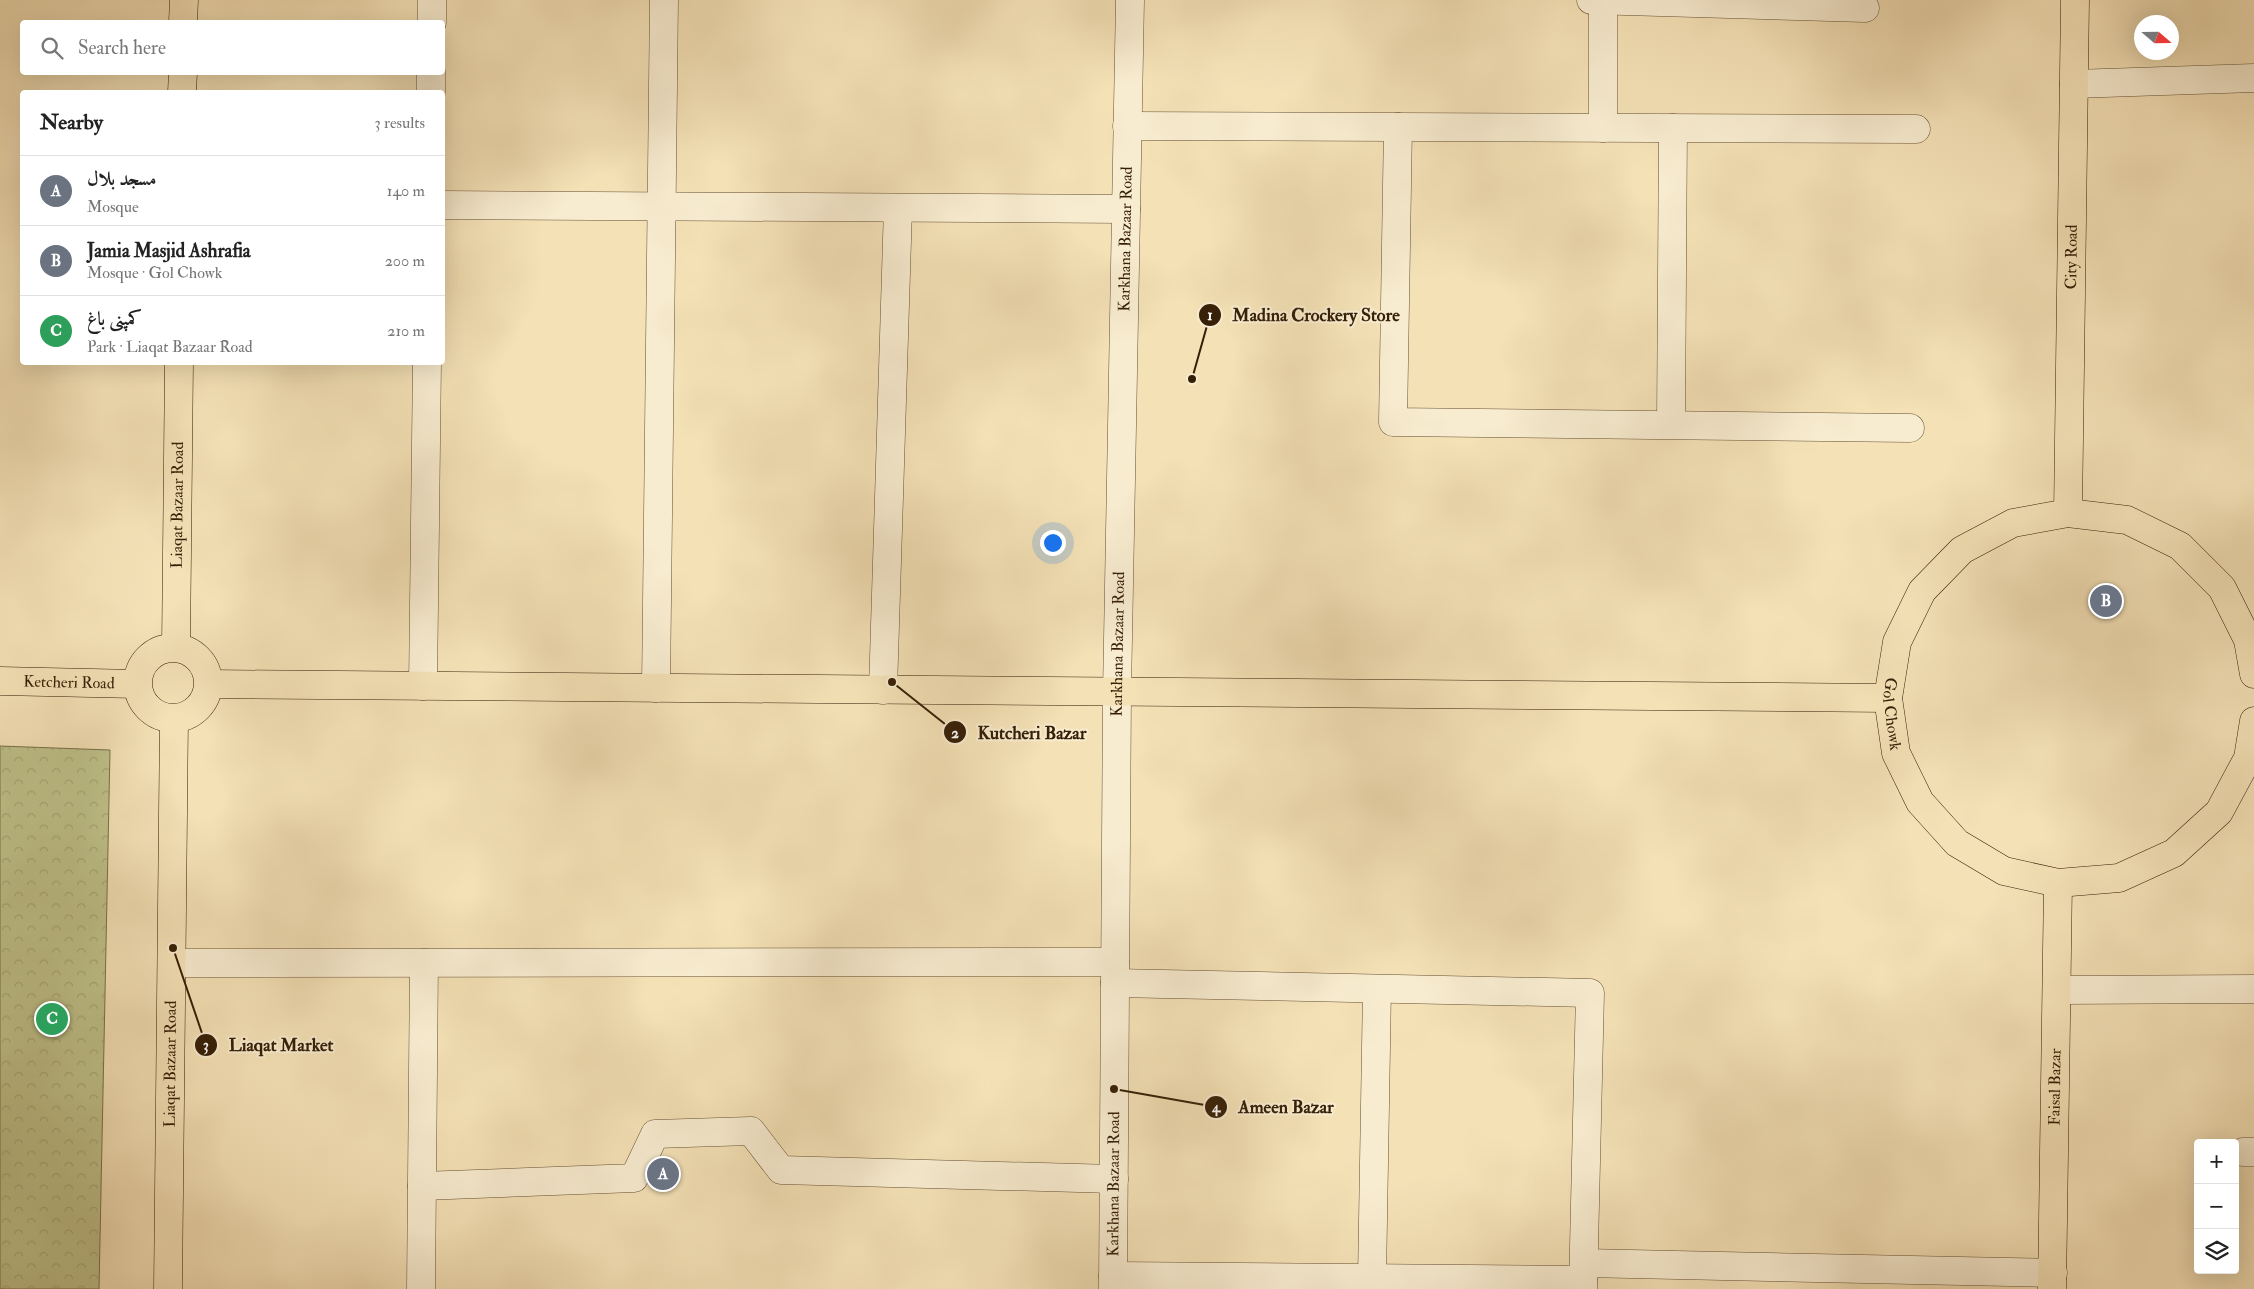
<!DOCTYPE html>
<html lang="en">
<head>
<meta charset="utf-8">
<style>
  body { margin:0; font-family:"IM FELL Double Pica",Amiri,serif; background:#f6f6f6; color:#222 }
  .controls { position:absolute; right:15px; bottom:15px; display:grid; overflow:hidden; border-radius:5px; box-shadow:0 5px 20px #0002 }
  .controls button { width:45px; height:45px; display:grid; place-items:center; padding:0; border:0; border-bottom:1px solid #e0e0e0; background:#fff; color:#222; font:25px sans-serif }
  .compass { position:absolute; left:2134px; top:15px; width:45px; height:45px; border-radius:50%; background:#fff; box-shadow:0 5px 20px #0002; rotate:110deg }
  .you { position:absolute; left:1052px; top:542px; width:18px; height:18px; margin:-12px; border:4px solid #fff; border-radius:50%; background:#1a73e8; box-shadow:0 0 0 8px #1a73e833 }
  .badge { display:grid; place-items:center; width:32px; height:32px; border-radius:50%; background:#8f2418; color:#fff; font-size:16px; font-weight:700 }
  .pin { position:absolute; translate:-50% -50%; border:2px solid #fff; box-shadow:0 1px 5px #0006 }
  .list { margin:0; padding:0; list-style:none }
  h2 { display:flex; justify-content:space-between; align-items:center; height:65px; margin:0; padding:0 20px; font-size:21px }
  h2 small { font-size:16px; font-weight:400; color:#767676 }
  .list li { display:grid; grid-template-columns:32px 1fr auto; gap:15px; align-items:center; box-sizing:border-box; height:70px; padding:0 20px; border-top:1px solid #e0e0e0 }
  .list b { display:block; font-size:19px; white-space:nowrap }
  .list p { margin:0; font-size:16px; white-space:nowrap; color:#767676 }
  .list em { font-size:16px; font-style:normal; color:#767676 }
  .icon { flex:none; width:28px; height:28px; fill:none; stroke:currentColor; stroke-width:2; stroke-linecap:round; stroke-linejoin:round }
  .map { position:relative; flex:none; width:2254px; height:1289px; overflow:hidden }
  .search { position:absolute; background:#fff; box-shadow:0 5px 20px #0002; left:20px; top:20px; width:425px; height:55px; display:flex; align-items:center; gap:12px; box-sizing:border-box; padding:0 18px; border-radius:5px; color:#767676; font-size:19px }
  .panel { position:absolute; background:#fff; box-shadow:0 5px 20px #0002; left:20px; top:90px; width:425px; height:275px; border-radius:5px }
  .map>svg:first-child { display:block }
</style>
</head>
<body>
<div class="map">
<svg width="2254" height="1289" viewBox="0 0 2254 1289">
  <defs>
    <pattern id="forest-crowns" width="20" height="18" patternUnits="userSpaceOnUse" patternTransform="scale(1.25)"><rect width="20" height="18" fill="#bfc28b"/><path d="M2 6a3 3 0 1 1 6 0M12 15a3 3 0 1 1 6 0" fill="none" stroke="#a5a676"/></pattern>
  </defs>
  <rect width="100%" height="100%" fill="#f4e1b6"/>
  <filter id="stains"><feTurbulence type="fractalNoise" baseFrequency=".004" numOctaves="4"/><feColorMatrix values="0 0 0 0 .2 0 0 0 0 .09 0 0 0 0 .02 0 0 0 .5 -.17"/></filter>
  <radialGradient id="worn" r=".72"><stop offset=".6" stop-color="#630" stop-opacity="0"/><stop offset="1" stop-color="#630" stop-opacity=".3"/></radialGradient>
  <path fill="url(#forest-crowns)" stroke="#7a7049" d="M0,746l110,4 -11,539h-99z"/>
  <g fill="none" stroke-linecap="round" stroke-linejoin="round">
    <defs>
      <g id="minor">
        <path d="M1591,0l274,8"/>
        <path d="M432,22v-22"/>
        <path d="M2074,84l180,-6"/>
        <path d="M431,92v-20"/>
        <path d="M1127,126l789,3"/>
        <path d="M1398,127l-5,295 517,6"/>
        <path d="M1603,128v-128"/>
        <path d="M442,205l684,4"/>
        <path d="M1671,424l2,-296"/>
        <path d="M423,686l4,-324"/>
        <path d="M656,688l8,-688"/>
        <path d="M883,690l15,-482"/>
        <path d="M172,963l943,-1"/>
        <path d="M1115,983l475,10 -7,296"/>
        <path d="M2057,990l197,-1"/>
        <path d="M2243,1152h11"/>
        <path d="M422,1186l212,-8 21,-44 96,-3 30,39 333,9"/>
        <path d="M1584,1263l469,10"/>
        <path d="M1113,1276l470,4"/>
        <path d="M1372,1279l5,-290"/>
        <path d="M421,1289l3,-326"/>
        <path id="s1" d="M1113,1289l4,-597 13,-692"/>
      </g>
      <g id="major">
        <path d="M183,22l1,-22"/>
        <path d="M182,92l1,-20"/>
        <path id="s2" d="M2068,513l7,-513"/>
        <path id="s3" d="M176,647l3,-285"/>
        <circle cx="173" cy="683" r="35"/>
        <path id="s4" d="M2254,674l-6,-34 -26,-52 -42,-42 -53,-26 -59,-7 -55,10 -51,27 -40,41 -25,51 -9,56 8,55 24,49 37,41 47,28 54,12 61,-5 55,-25 45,-41 29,-54 6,-37"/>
        <path id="s5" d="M0,681l137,3"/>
        <path d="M209,684l1679,14"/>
        <path id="s6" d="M168,1289l6,-570"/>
        <path id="s7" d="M2052,1289l6,-406"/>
      </g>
    </defs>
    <use href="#minor" stroke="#665033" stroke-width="29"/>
    <use href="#major" stroke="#361f07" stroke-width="29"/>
    <use href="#minor" stroke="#f8ecd0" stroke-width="28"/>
    <use href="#major" stroke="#f4e1b6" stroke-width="28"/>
  </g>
  <g text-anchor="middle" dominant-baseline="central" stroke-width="4" stroke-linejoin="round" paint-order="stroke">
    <g font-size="16" fill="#361f07" stroke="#f8ecd0">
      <text stroke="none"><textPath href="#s1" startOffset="1050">Karkhana Bazaar Road</textPath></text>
      <text stroke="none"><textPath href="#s2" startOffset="256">City Road</textPath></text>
      <text stroke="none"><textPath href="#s3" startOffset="142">Liaqat Bazaar Road</textPath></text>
      <text stroke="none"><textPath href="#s1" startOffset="645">Karkhana Bazaar Road</textPath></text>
      <text stroke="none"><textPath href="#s5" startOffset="69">Ketcheri Road</textPath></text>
      <text stroke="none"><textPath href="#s4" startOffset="571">Gol Chowk</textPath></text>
      <text stroke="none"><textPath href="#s6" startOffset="225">Liaqat Bazaar Road</textPath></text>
      <text stroke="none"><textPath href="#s7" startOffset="202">Faisal Bazar</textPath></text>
      <text stroke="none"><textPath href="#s1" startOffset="105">Karkhana Bazaar Road</textPath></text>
    </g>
  </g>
  <path fill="none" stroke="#361f07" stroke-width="2" d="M1192 379L1210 315M892 682L955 732M173 948L206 1045M1114 1089L1216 1107"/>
  <g fill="#361f07" stroke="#f8ecd0" stroke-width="2">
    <circle cx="1192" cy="379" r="5"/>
    <circle cx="892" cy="682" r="5"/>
    <circle cx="173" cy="948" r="5"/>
    <circle cx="1114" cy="1089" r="5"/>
    <circle cx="1210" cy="315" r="12"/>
    <circle cx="955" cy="732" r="12"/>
    <circle cx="206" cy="1045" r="12"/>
    <circle cx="1216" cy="1107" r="12"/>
  </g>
  <g font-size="15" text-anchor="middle" font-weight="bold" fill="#fff">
    <text x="1210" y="320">1</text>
    <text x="955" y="738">2</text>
    <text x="206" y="1050">3</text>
    <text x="1216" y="1112">4</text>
  </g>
  <g font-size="18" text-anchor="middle" font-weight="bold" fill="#361f07" stroke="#f8ecd0" stroke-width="4" stroke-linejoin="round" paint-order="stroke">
    <text x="1316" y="321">Madina Crockery Store</text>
    <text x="1032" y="739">Kutcheri Bazar</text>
    <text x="281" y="1051">Liaqat Market</text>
    <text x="1286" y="1113">Ameen Bazar</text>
  </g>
  <rect width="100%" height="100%" filter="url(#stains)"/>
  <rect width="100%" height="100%" fill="url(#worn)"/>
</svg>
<div class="controls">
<button>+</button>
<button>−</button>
<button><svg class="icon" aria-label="layers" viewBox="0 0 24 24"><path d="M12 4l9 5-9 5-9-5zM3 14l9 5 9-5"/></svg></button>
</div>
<svg class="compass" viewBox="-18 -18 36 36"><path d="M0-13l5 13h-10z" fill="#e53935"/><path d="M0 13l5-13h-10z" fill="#767676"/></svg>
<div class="you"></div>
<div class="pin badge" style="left:663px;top:1174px;background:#6b7280">A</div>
<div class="pin badge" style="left:2106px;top:601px;background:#6b7280">B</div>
<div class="pin badge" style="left:52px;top:1019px;background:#2e9e5b">C</div>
<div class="search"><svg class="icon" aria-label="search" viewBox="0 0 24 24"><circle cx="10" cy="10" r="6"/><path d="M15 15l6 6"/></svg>Search here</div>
<section class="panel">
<h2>Nearby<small>3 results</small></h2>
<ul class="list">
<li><span class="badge" style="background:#6b7280">A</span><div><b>مسجد بلال</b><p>Mosque</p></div><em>140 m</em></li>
<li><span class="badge" style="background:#6b7280">B</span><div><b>Jamia Masjid Ashrafia</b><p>Mosque · Gol Chowk</p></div><em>200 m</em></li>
<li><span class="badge" style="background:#2e9e5b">C</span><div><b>کمپنی باغ</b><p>Park · Liaqat Bazaar Road</p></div><em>210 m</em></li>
</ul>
</section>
</div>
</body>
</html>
